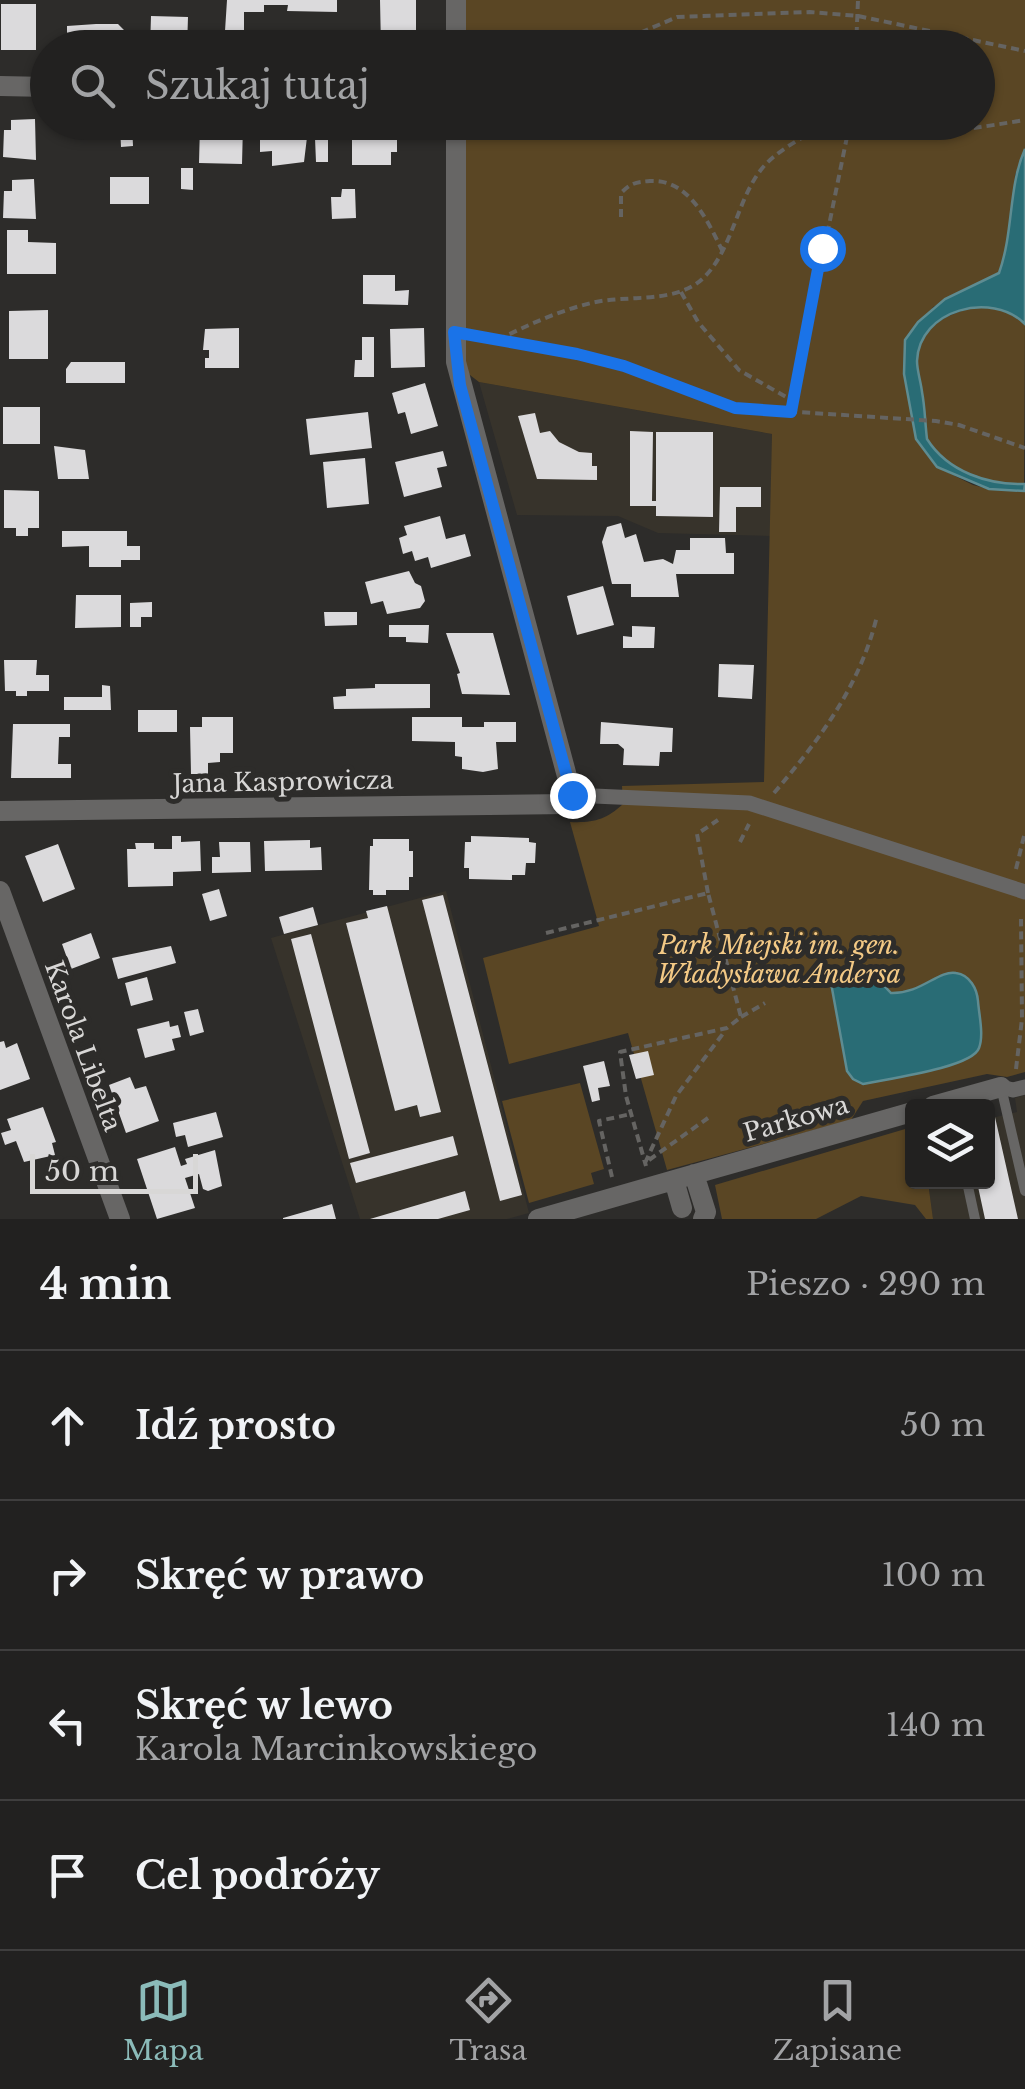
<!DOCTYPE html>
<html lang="pl">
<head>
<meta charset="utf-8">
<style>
  body { margin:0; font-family:"Libre Baskerville",serif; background:#2e2e2d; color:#f1f3f6 }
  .controls { position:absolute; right:30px; bottom:30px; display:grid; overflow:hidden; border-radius:10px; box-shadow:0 2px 8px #0004 }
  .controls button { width:90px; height:90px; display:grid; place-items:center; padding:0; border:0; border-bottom:2px solid #3f3e3e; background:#222120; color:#f1f3f6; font:50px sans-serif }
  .scale { position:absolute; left:30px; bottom:25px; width:168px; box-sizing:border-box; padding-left:10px; border:5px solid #d8d7d6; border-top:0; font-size:28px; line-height:35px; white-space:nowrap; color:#d8d7d6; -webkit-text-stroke:8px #2d2c2a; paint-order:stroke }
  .stop { position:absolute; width:30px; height:30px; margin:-22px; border:8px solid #1a73e8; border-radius:50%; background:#fff }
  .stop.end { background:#1a73e8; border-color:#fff; box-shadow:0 2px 10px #0008 }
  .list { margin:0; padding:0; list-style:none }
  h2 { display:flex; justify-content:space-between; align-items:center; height:130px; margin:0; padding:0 40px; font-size:42px }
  h2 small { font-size:32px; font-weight:400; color:#a2a3a5 }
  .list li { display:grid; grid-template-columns:65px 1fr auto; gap:30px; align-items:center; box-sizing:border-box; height:150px; padding:0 40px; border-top:2px solid #3f3e3e }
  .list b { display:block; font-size:38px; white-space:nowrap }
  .list p { margin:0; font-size:32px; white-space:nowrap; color:#a2a3a5 }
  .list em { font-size:32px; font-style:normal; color:#a2a3a5 }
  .icon { flex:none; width:55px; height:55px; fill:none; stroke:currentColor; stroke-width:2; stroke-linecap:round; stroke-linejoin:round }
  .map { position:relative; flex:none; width:1025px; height:1219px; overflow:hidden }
  .search { position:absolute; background:#222120; box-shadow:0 2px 8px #0004; left:30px; right:30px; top:30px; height:110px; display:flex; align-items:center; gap:25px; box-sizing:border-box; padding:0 35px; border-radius:55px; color:#a2a3a5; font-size:38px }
  .sheet { height:730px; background:#222120 }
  nav { display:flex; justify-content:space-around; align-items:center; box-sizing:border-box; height:140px; border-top:2px solid #3f3e3e; background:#222120; font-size:28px; color:#a2a3a5 }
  nav a { display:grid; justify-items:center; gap:5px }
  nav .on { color:#8bbbb9 }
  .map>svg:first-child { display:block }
</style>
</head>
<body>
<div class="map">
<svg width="1025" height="1219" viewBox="0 0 1025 1219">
  <rect width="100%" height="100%" fill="#2d2c2a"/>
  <path fill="#37332b" d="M479,382l293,52 -1,102 -113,-3 -40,-17 -101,-1z
    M446,891l83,322 -22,6h-147l-89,-281z
    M1025,1095v124h-92l-5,-37h60v-68l8,3 21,-5 -2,-14z"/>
  <path fill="#5a4624" d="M465,0h560v149l-10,26 -4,56 -12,42 -66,34 -29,67 12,65 21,28 36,18 16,4 36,2v581l-18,5 -20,-3 -124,27 -12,19 -184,50 -39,-137 -119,31 -26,-106 116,-32 -29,-104c23,1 36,-2 53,-18l-1,-18 142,-4 8,-348 -293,-52 -13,-10 -5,-17 4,-232 513,-1v-74l-513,-1z
    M986,306l16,3 23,15 -1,160c-32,-1 -80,-10 -95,-43 -6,-12 -4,-31 -6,-46 -2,-12 -7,-25 -5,-38 4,-35 37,-47 68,-51z
    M580,1083l24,86 -13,4 3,11 -65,19 -27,-102z
    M912,1127v55h16l5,37h-7l-11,-14 -54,-9 -45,23h-94l-7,-34z"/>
  <path fill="#296c75" stroke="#5e8c92" stroke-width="2.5" d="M1025,149v175c-33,-33 -106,-15 -108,37 0,10 4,21 5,31 3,15 3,31 5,47 21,33 61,46 98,45l-1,7 -35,-2 -52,-22 -21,-28 -12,-65 1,-34 13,-18 27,-23 54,-26c15,-42 9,-86 26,-124z
    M860,967l11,5 20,21c30,1 47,-23 65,-20 14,2 21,16 22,28 1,14 6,34 1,47 -7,20 -94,31 -116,36l-10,-5 -6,-8 -16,-88c7,-12 17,-14 29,-16z"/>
  <path fill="#dbdadc" d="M227,0h110v12l-50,-1 1,-6h-24v7h-20v19h-19z
    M380,0h36v35l6,5v8h-41z
    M1,4h35v46h-35z
    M151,16l37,1 -1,31h-37z
    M96,24h22l7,7v17h-58v-22z
    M35,119l1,41 -33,-3 1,-27h7v-10z
    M120,123h12l1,23 -12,1z
    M274,124l25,1v4h9l-4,33 -32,4v-15l-12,1v-15h14z
    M200,125h43l-1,39 -43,-1z
    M352,126h39v13l6,-1v14h-6v13h-39z
    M315,138h13v24h-12z
    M181,168h12v22l-12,-1z
    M110,177h39v27h-39z
    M34,179l2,40 -33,-1 1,-27h8v-11z
    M342,189h13l1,29 -24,1 -1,-22h10z
    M7,230h21v12l28,1v31h-49z
    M363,275h32v16l14,-1 -1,15 -45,-1z
    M48,310v49h-39v-48z
    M239,328v40h-34v-10h4v-8h-6l2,-21z
    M424,328l1,39 -34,1 -1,-39z
    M362,337h12v40h-20l1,-17h7z
    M71,362h54v21h-59v-14z
    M425,383l13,43 -27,8 -6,-22 -7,2 -6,-21z
    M3,407h37v37h-37z
    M368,412l4,36 -62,7 -4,-36z
    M535,413l5,20 10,-2 9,11 20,10 13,1v13h5v14l-60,-1 -19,-63z
    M630,431l23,1 -1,69h4v-69h57v85l-57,-1v-10h-26z
    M54,446l31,4 4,29h-31z
    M443,451l4,15 -10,2 5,19 -38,10 -9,-35z
    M365,458l4,46 -42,4 -4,-46z
    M720,487h41v20h-25v25h-17z
    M4,490l35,1v37h-11v8h-12v-8h-12z
    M440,516l6,23 19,-5 6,22 -40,12 -3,-11 -13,4 -3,-10 -9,3 -4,-16 8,-3 -3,-9z
    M621,523l4,15 11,-4 8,28 19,-3 10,5 3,-14h14v-12h35l1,15h8v21h-58l3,23h-48v-13h-19l-10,-42 5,-15z
    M62,531h65v15h13v14h-19v7h-32v-21l-27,1z
    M409,571l6,12 6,3 4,15 -5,7 -33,6 -4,-13 -12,3 -6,-22z
    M603,586l11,39 -37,10 -10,-39z
    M76,595h45v32l-46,1z
    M152,602v15h-11v10h-11v-24z
    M324,612h33v13l-32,1z
    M389,625h40l-1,18 -22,-1v-5h-17z
    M632,626l23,1 -1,21h-31v-12l9,1z
    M446,633h47l17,62 -48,-1 -5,-20 3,-1z
    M4,660h33l-1,15h13v16h-22v5h-11v-5h-11z
    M719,664l35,1 -2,34 -34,-2z
    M375,684h55v24l-96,1 -1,-12 13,-1v-7l29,-1z
    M102,685l8,1 1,24h-47v-13h38z
    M138,710h39v22h-39z
    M202,717h31v36h-13v9l-12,1v11h-17l-1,-47h12z
    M412,717h50v10h22v-5h32v20h-20l2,27 -15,3 -21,-3v-12l-7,-1v-14l-43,-1z
    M601,722l72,6 -1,24h-12l-1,14 -36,-1 1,-16 -6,-5h-18z
    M13,724h57v13h-11l-1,27h13v14h-60z
    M172,836h9v6l19,-1 1,30 -28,1v14l-45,1 -1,-38h9l-1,-6h19v6h18z
    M471,836l58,2v4l7,1 -1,20h-9l-1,12h-13v5l-43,-1v-11h-5l1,-26h6z
    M373,839h36v12h4v26h-4v13h-23v5h-13v-5h-4l1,-44h3z
    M310,840v8l11,-1 1,23 -57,1 -1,-30z
    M219,842h31l1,30 -39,1v-16h8z
    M58,844l17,45 -32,13 -18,-46z
    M219,889l8,27 -17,5 -8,-27z
    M443,895l79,300 -22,6 -78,-301z
    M387,906l54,206 -21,5 -3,-12 -22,6 -49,-188 22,-5 -2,-7z
    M313,907l5,18 -34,9 -5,-17z
    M91,933l9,25 -29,11 -9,-25z
    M311,934l59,219 -21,6 -58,-220z
    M171,946l5,17 -58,16 -6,-21z
    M147,977l6,23 -22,6 -6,-23z
    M198,1009l6,23 -14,4 -6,-24z
    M169,1021l1,6 8,-2 3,12 -9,2 3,11 -30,8 -8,-29z
    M4,1041l2,7 11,-5 13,36 -30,11v-48z
    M648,1051l6,24 -18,4 -7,-24z
    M604,1061l6,25 -12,2 2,12 -8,2 -9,-36z
    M130,1077l5,12 11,-3 13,35 -33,12 -17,-48z
    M43,1107l13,35 -4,1 3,12 -31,7 -8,-21 -11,4 -4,-12 10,-3 -4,-11z
    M216,1112l7,25 -35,10 -3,-12 -9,2 -3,-14z
    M995,1117l23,102h-33l-8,-37h11v-63z
    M453,1136l5,19 -102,28 -6,-20z
    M175,1147l6,19 6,-2 -2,-5 30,-9 7,36 -14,5 -5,-2 -4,-15 -14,4 10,30 -38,11 -20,-60z
    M465,1191l5,19 -32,9h-68z
    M332,1204l4,15h-53v-1z"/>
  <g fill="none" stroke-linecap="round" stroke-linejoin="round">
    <path stroke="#656462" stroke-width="4" stroke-dasharray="8 5" stroke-linecap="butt" d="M605,48l72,-31 133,-5 48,4 167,35
      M856,48l2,-48
      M806,122c80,20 140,11 219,-2
      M621,217v-24c10,-10 15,-11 29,-12 39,-2 57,39 72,69
      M681,292l17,30 41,48 54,31
      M475,337l102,16 47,13 111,42 201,13 23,4 66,23
      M498,340c29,-15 61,-29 93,-37 33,-8 76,0 105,-19 35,-25 39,-80 64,-113 14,-19 42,-33 62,-45
      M791,412l59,-290
      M774,793c46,-54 86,-107 103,-177
      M740,842l9,-18
      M1016,869l9,-37
      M708,893l-11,-59 21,-14
      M546,933l162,-40 33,124 -14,11 -107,24 6,44 20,70
      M741,1017l24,-14
      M1016,1069l6,-50 -1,-100
      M649,1160l59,-42
      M645,1163l31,-67 49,-65
      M612,1177l-13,-56 32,-7"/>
    <path stroke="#676665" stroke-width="10" d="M1001,1087l24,104
      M967,1182l8,37"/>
    <path stroke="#676665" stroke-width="15" d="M572,795l177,8 276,89
      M1001,1087l12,3 12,-3"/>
    <path stroke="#676665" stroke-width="20" d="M456,48v-48
      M0,86l48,1
      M0,811l567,-7 5,-9 -116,-433v-240
      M0,891l120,328
      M933,1106l68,-19
      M694,1174l12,38 -3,7
      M674,1180l238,-68
      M538,1219l136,-39 8,28"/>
  </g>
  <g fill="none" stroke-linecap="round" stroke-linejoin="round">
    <path stroke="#1a73e8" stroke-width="12" d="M572,795l-112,-410 -6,-53 123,22 47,12 111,42 56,4 31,-164"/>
  </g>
  <g text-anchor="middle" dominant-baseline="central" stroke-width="10" stroke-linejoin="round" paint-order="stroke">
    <g font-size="25" fill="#d8d7d6" stroke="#2d2c2a">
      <text transform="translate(283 782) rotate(-1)">Jana Kasprowicza</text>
      <text transform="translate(83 1046) rotate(70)">Karola Libelta</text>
      <text transform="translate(796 1119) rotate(-16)">Parkowa</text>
    </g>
    <g font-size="25" font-style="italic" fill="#f3c985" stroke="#2d2c2a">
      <text x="779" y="945">Park Miejski im. gen.<tspan x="779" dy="29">Władysława Andersa</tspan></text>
    </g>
  </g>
</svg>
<div class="controls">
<button><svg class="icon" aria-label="layers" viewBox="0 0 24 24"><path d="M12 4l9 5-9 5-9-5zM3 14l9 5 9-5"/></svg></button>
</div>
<div class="scale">50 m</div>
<div class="stop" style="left:822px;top:248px"></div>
<div class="stop end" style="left:572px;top:795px"></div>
<div class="search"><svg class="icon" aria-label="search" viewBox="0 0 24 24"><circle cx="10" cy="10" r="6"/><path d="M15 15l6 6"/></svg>Szukaj tutaj</div>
</div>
<section class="sheet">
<h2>4 min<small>Pieszo · 290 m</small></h2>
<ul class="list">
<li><svg class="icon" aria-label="ahead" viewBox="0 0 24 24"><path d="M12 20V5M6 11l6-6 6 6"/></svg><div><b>Idź prosto</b></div><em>50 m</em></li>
<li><svg class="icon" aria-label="right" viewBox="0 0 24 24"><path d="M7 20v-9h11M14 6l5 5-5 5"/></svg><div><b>Skręć w prawo</b></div><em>100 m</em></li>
<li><svg class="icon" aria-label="left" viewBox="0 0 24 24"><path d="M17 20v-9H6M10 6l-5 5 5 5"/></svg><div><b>Skręć w lewo</b><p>Karola Marcinkowskiego</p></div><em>140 m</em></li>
<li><svg class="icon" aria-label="arrive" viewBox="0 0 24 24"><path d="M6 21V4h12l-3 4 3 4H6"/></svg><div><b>Cel podróży</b></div></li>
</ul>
</section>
<nav>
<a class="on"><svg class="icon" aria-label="map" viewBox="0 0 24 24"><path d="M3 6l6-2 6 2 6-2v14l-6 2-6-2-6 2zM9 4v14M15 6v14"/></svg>Mapa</a>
<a><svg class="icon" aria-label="directions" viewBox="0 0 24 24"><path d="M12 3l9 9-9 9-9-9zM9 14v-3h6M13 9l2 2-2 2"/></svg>Trasa</a>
<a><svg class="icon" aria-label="saved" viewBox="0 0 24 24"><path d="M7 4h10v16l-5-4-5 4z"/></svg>Zapisane</a>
</nav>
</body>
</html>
